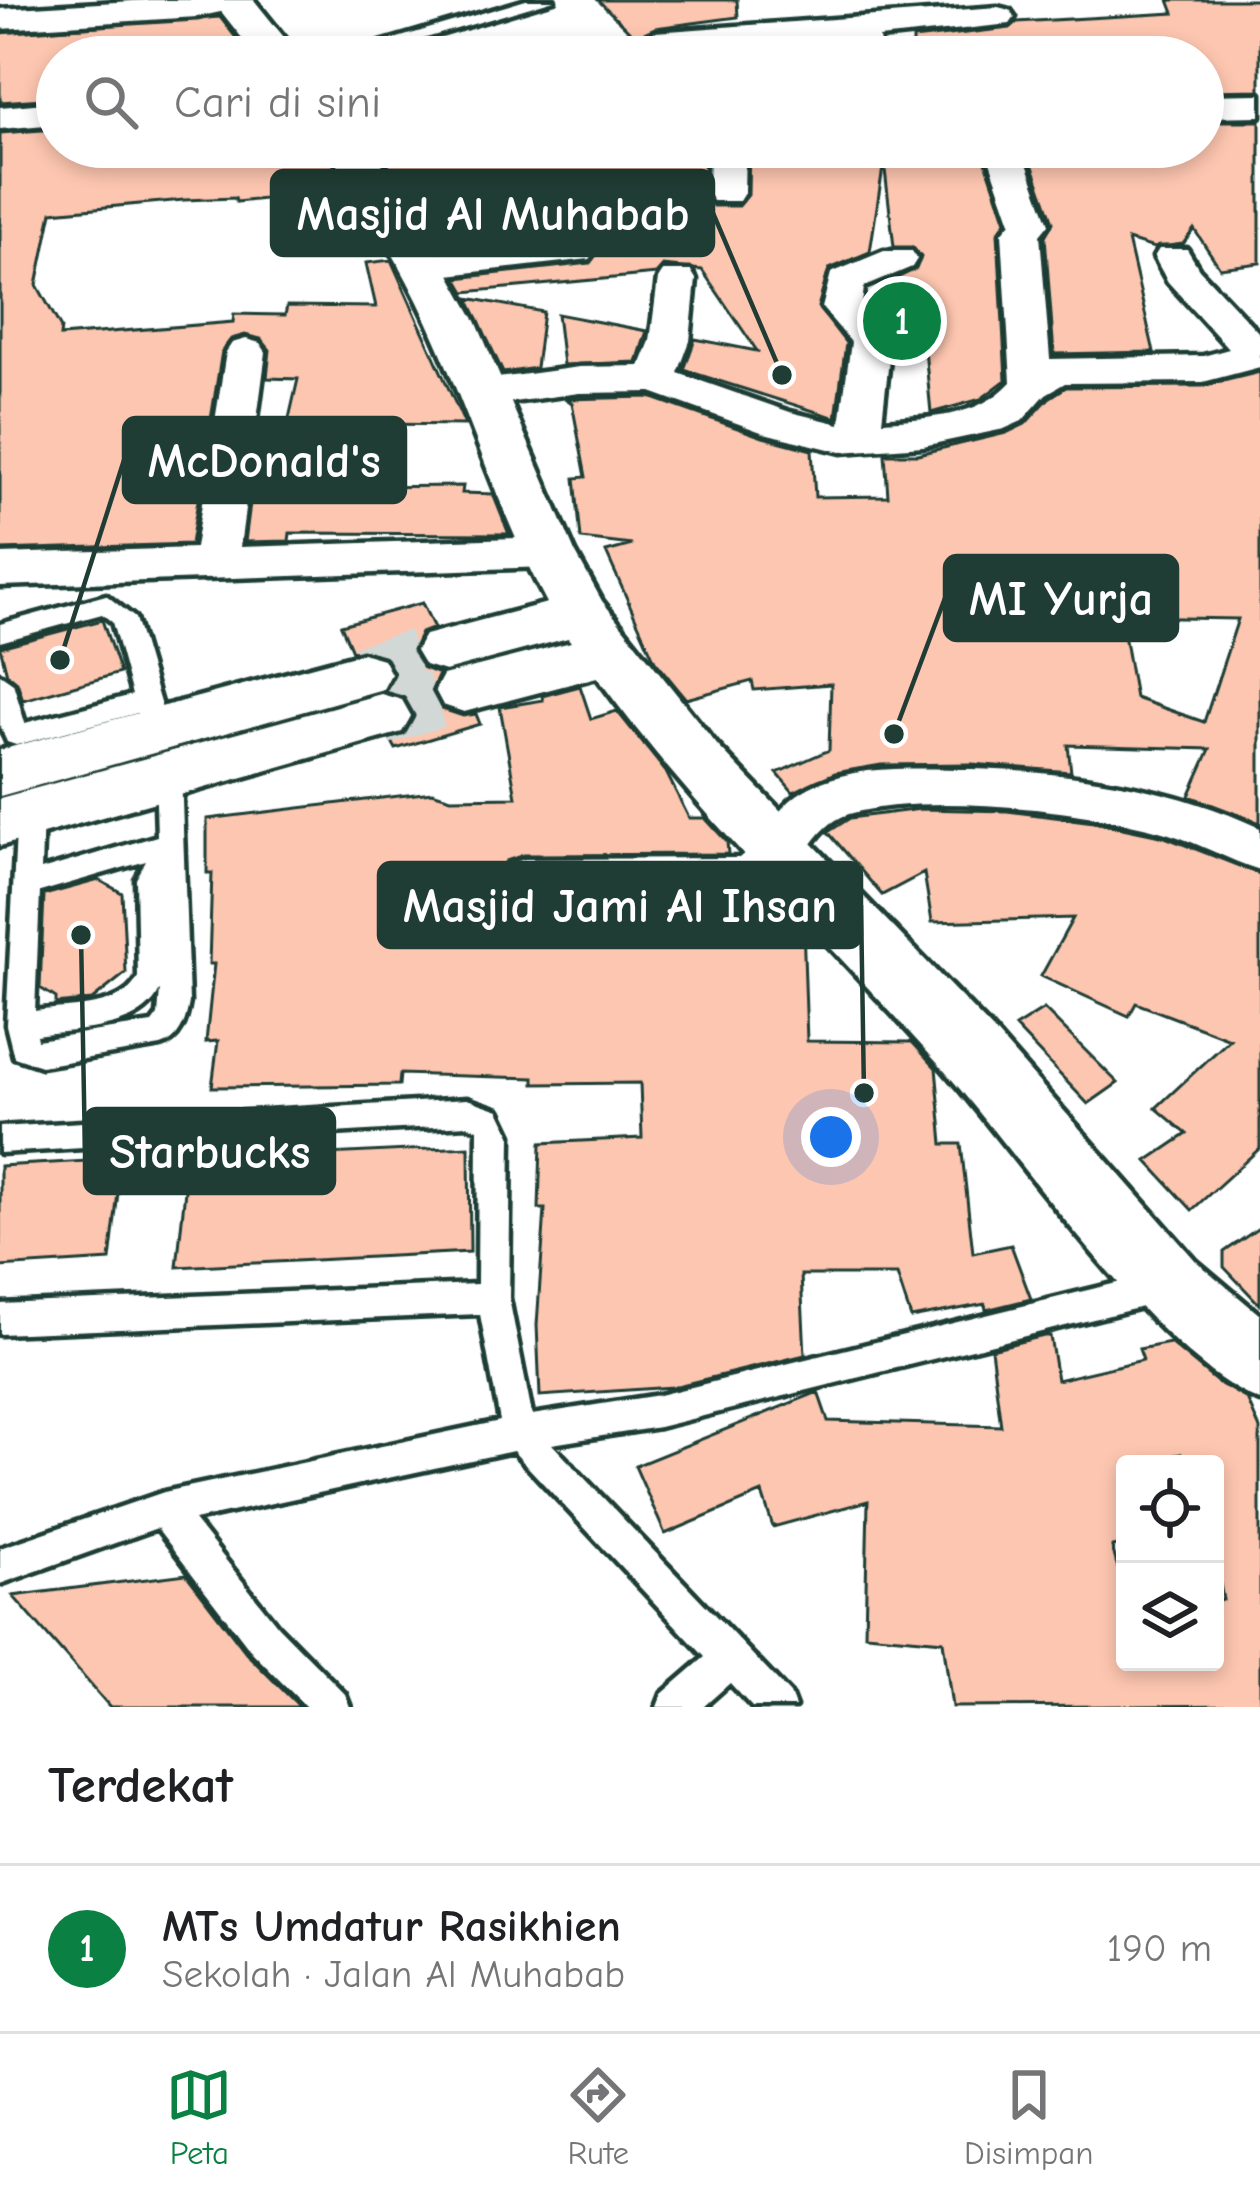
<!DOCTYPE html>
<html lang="id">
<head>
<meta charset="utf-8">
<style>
  body { margin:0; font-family:"Comic Neue",sans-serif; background:#f6f6f6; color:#202124 }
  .controls { position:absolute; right:36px; bottom:36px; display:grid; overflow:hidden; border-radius:12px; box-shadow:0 6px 18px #0003 }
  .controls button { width:108px; height:108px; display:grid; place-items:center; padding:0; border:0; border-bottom:3px solid #e0e0e0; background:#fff; color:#202124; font:60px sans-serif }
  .you { position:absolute; left:831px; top:1137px; width:42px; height:42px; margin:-30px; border:9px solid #fff; border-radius:50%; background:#1a73e8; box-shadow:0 0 0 18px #1a73e833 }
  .badge { display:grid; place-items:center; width:78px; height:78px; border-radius:50%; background:#0b8043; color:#fff; font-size:39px; font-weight:700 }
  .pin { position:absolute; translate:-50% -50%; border:6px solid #fff; box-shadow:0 3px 12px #0006 }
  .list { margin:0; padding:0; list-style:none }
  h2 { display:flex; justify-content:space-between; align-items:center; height:156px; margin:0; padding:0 48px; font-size:51px }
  h2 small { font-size:39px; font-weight:400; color:#757577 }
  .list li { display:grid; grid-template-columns:78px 1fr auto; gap:36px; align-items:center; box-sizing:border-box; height:168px; padding:0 48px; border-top:3px solid #e0e0e0 }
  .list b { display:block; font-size:45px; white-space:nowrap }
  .list p { margin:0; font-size:39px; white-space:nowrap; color:#757577 }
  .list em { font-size:39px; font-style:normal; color:#757577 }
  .icon { flex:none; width:66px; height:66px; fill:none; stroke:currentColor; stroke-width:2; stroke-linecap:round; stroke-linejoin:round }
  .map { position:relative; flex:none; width:1260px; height:1707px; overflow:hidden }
  .search { position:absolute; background:#fff; box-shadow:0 6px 18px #0003; left:36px; right:36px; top:36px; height:132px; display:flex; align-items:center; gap:30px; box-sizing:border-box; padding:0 42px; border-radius:66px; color:#757577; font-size:45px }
  .sheet { height:324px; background:#fff }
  nav { display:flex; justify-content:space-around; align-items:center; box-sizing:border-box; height:168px; border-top:3px solid #e0e0e0; background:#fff; font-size:33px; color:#757577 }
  nav a { display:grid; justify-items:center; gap:6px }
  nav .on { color:#0b8043 }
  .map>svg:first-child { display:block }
</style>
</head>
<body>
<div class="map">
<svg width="1260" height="1707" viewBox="0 0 1260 1707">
  <rect width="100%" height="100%" fill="#fff"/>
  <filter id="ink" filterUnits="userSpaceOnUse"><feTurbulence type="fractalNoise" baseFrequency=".00833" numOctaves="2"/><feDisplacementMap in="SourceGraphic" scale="24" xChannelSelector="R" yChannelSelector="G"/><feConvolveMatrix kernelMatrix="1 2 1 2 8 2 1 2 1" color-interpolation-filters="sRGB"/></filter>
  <g filter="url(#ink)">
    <path fill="#fdc6b0" stroke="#1f3d34" stroke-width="3" fill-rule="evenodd" d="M598,0h139l1,17 -83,11 -20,9z
      M1169,0h91v90l-57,1v-34h-290v-18l97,-11 7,-6 157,-9z
      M220,17l31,40h-194v41l-57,4v-69z
      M1203,121h57v142l-40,5 -26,-39 -11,15 -29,4 -26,-8 26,112 -100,2 -9,-118 8,-14 -27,-75h177z
      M57,129v18h266l26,43 -113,12 -1,-4 -51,2 -132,12 -15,73 24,43 -1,8 173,-14 1,-8 51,1 2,-9 89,1 -10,-44 25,-3 74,165 -177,-2 10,-44 -31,-1 3,-28 -9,-11 -16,-4 -14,4 -9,12 -31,193 -191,6v-417z
      M376,147h328v46l9,13h26l9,-11 1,-48h232l25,74 -8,12 8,147 -25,19 -50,14 -8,-84 -20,-1 -6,-50 19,-9 5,-12 -9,-10h-18l-10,-86 -14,91 -41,17 -11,38 28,36 -10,75 -152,-48 11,-31 62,12 -55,-81 -39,-4 -7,8 -191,18 -8,-14 133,-15 9,-12 -9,-12 -14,-3 -128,11 -36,-67 -12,2z
      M468,298l75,14 -7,56 -33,5z
      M557,314l90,17 -10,31 -74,3z
      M1260,372v451l-71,-27 21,-47 -142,-4 3,27 -99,-8 -91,1 -46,8 -42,19 -16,-19 52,-23 2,-66 -77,6 -2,-9 -66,18 -31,-38 -49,-109 26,-7 -51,-6 -6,-61 11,-1 -14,-74 -6,-4 84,-2 113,40 49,13 3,47 73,-1 -3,-42h33l88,-21 19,-9 24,-26 17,-11 137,-1zM1121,617l117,2 -34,103 -69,-24z
      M463,486l-1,7 31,1 16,40 -219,-1 -1,8 -44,1 7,-54z
      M422,603l12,25 -13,5 -9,19 9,15 18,7 -8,18 11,17 21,7 13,-2 4,10 -84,25 -5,-9 15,-6 9,-20 -9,-16 -19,-7 8,-19 -8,-15 -24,-8 -11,2 -11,-26z
      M102,620l18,53 -97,27 -6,-18 -10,-8 -7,-27z
      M580,686l11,33 26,-8 49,61 23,46h16l22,24 1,12 -204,1 -18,6 -11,17 8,19 22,8 205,-2v13l66,2 7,7 4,116 105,1 24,26 7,76h18l12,109 38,-8 20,54 -45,11 -1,-6 -74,14 -14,-43h-96l4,80 -132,32 -133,9 -3,-71 8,-116h-6l2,-66 101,-5 -2,-55 -106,1v-6l-134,-4 -1,11 -187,2 6,-46 -12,1 8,-78h-5l3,-91h-5v-54l225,-27 19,6 65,-1 -16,-90 43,-7 -1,-4z
      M921,809l86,2 87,11 71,15 95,37v274l-68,62 -45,-49 40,-27 -31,-26 74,-69 -94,-36 -7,13 -88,-40 32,-58 -141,4 -8,-49 -42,22 -54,-63 22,-14z
      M99,880l23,13 4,80 -34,27 -36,4v-6l-16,-10 4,-93z
      M1044,1009l74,74 -30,21 -73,-77z
      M469,1147l1,105 -293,15 11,-106z
      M122,1159l-12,101 -110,7v-101z
      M1260,1227v78l-36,-38v-15z
      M1044,1336h6l7,44 86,-20 -4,-11 31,-6 47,39 30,17 13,30v276l-308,2 -9,-66 -78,-7 3,-133 -95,26 -11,-34 -97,41 -30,-68 183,-74 10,29 173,5 -10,-77zM1181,1454l4,10h30v93l8,43 -8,1v61h-90v-69l-13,-46 13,-2v-81z
      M186,1574l62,81 52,52h-190l-97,-111z"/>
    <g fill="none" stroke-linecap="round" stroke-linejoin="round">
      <path stroke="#d2d8d6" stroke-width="58" stroke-dasharray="58 30" stroke-linecap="butt" d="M362,674l83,-24
        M381,716l83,-26"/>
      <defs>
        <path id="service" d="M526,0h28l-192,57h-29z
          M106,595l29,23 33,112 -4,7h-18l-9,-24 -121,32 -9,-3 -7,-17v-51l13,9 12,40 107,-28 -20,-73 -10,-8 -102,28v-18z
          M168,762l13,10 8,230c-3,19 -9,38 -28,44l-120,20 -27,-9 -8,-32 11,-212 13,-10 13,10 -2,57 116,-34 -2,-64zM146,861l-10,18 2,98c-15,33 -71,29 -103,34l5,-119zM160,990l-2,25 -6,8 -115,17 -1,-5c41,-6 105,-3 124,-45z
          M467,1099l32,11 12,25 -2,163 23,117 127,-20 507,-124 11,5 5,10 -5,10 -11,5 -507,126 -107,17 238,250 5,13h-43l-22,-24 -27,24h-46l5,-13 43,-37 -192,-206 -319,69 84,106 67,68 5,13h-44l-54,-55 -95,-124 -157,56v-36l164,-56 336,-71 -20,-107 -480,20v-30l477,-20 1,-155 -11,-4 -467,28v-26z"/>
        <path id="minor" d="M149,0h99l-4,7 -47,10 -197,12v-20z
          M998,7l12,3 5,7 -5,7 -131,14 3,19h-34l-2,-16 -191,11 -17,-10 17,-10z
          M1260,94v22l-57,1v-22z
          M57,102v22l-57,5v-22z
          M709,147h36l-1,46 -5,8h-26l-5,-8z
          M985,147h36l28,77 -9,11 10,124 153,-3 26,-7 -61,-67 -14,-25 5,-8h28l12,20 61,65v33l-57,15 -138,1 -19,11 -24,27 -18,8 -81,17 -82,6 -77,-19 -113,-41 -72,1 -96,13 -15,-4 -6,-9 6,-9 15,-4 96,-13 61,-1 10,-25 8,-62 5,-8h28l5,8 -6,62 -12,32 112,39 50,12 11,-82 -29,-34 9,-35 53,-22h28l5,8 -5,8 -48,20 -2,18 21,18 8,19 -9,79c47,-3 96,-3 129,-39l-9,-149 9,-11z
          M576,240l13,3 6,8 -6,8 -167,19 -14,-4 -5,-8 5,-8 14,-4z
          M246,339l14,4 6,9 -26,195 307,-10 16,4 6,11 -6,11 -16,4 -547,19v-32l195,-6 31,-196 6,-9z
          M972,769c100,3 197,17 288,59v42c-32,-10 -61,-27 -94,-37 -78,-23 -239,-41 -317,-19 -37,11 -46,58 -78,75 -40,20 -194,11 -246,12l-18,-6 -8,-15 8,-15 18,-6 214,-1c23,-18 35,-46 58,-63 46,-33 121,-26 175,-26z"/>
        <path id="tertiary" d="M212,0h42l46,57h-43z
          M327,147h44l52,79 53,95 99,231 27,49 116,145 274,283 204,232 64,54v86c-104,-42 -240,-245 -319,-334 -116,-129 -242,-250 -344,-390l-133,35 -21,-7 -8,-15 8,-15 128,-33 -3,-4 -123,33 -20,-6 -9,-15 9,-15 122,-32c-48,-90 -77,-188 -119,-280 -28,-62 -65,-119 -101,-176z
          M362,653l21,6 8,15 -8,15 -383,107v-46z
          M381,694l21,6 9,16 -9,16 -402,114v-48z"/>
      </defs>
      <use href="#service" stroke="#1f3d34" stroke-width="9"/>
      <use href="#minor" stroke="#1f3d34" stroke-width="9"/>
      <use href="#tertiary" stroke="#1f3d34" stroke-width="9"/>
      <use href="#service" fill="#fff" fill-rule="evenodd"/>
      <use href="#minor" fill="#fff" fill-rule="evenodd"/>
      <use href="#tertiary" fill="#fff" fill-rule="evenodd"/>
    </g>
  </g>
  <path fill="none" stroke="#1f3d34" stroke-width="4.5" d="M782 375L713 213M60 660L124 460M894 734L945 598M864 1093L861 905M81 935L85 1151"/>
  <g fill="#1f3d34" stroke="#fff" stroke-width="4.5">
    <circle cx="782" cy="375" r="12"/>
    <circle cx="60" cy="660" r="12"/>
    <circle cx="894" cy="734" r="12"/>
    <circle cx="864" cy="1093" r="12"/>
    <circle cx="81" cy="935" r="12"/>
  </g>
  <g fill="#1f3d34" stroke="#1f3d34" stroke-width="4.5">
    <rect x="272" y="171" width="441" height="84" rx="12"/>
    <rect x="124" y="418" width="281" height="84" rx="12"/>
    <rect x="945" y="556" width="232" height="84" rx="12"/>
    <rect x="379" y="863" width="482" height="84" rx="12"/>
    <rect x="85" y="1109" width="249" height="84" rx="12"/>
  </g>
  <g font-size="48" text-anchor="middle" font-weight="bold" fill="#fff">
    <text x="493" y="230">Masjid Al Muhabab</text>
    <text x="264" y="477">McDonald's</text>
    <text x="1061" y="615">MI Yurja</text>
    <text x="620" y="922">Masjid Jami Al Ihsan</text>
    <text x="210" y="1168">Starbucks</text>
  </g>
</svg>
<div class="controls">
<button><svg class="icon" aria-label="locate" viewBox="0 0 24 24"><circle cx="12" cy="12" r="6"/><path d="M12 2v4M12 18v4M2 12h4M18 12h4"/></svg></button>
<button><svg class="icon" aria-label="layers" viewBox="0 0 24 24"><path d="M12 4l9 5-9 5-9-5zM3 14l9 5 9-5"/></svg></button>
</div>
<div class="you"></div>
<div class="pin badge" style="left:902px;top:321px">1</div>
<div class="search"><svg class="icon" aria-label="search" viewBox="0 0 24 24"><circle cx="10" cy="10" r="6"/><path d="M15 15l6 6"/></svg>Cari di sini</div>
</div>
<section class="sheet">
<h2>Terdekat<small></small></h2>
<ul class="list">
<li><span class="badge">1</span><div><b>MTs Umdatur Rasikhien</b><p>Sekolah · Jalan Al Muhabab</p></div><em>190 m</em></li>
</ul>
</section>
<nav>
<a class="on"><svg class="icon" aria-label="map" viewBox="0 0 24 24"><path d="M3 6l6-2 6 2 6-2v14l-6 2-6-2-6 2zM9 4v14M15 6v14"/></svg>Peta</a>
<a><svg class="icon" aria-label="directions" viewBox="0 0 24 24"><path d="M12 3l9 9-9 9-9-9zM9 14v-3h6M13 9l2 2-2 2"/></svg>Rute</a>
<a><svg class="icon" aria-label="saved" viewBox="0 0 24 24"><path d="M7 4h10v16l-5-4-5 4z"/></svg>Disimpan</a>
</nav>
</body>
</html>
